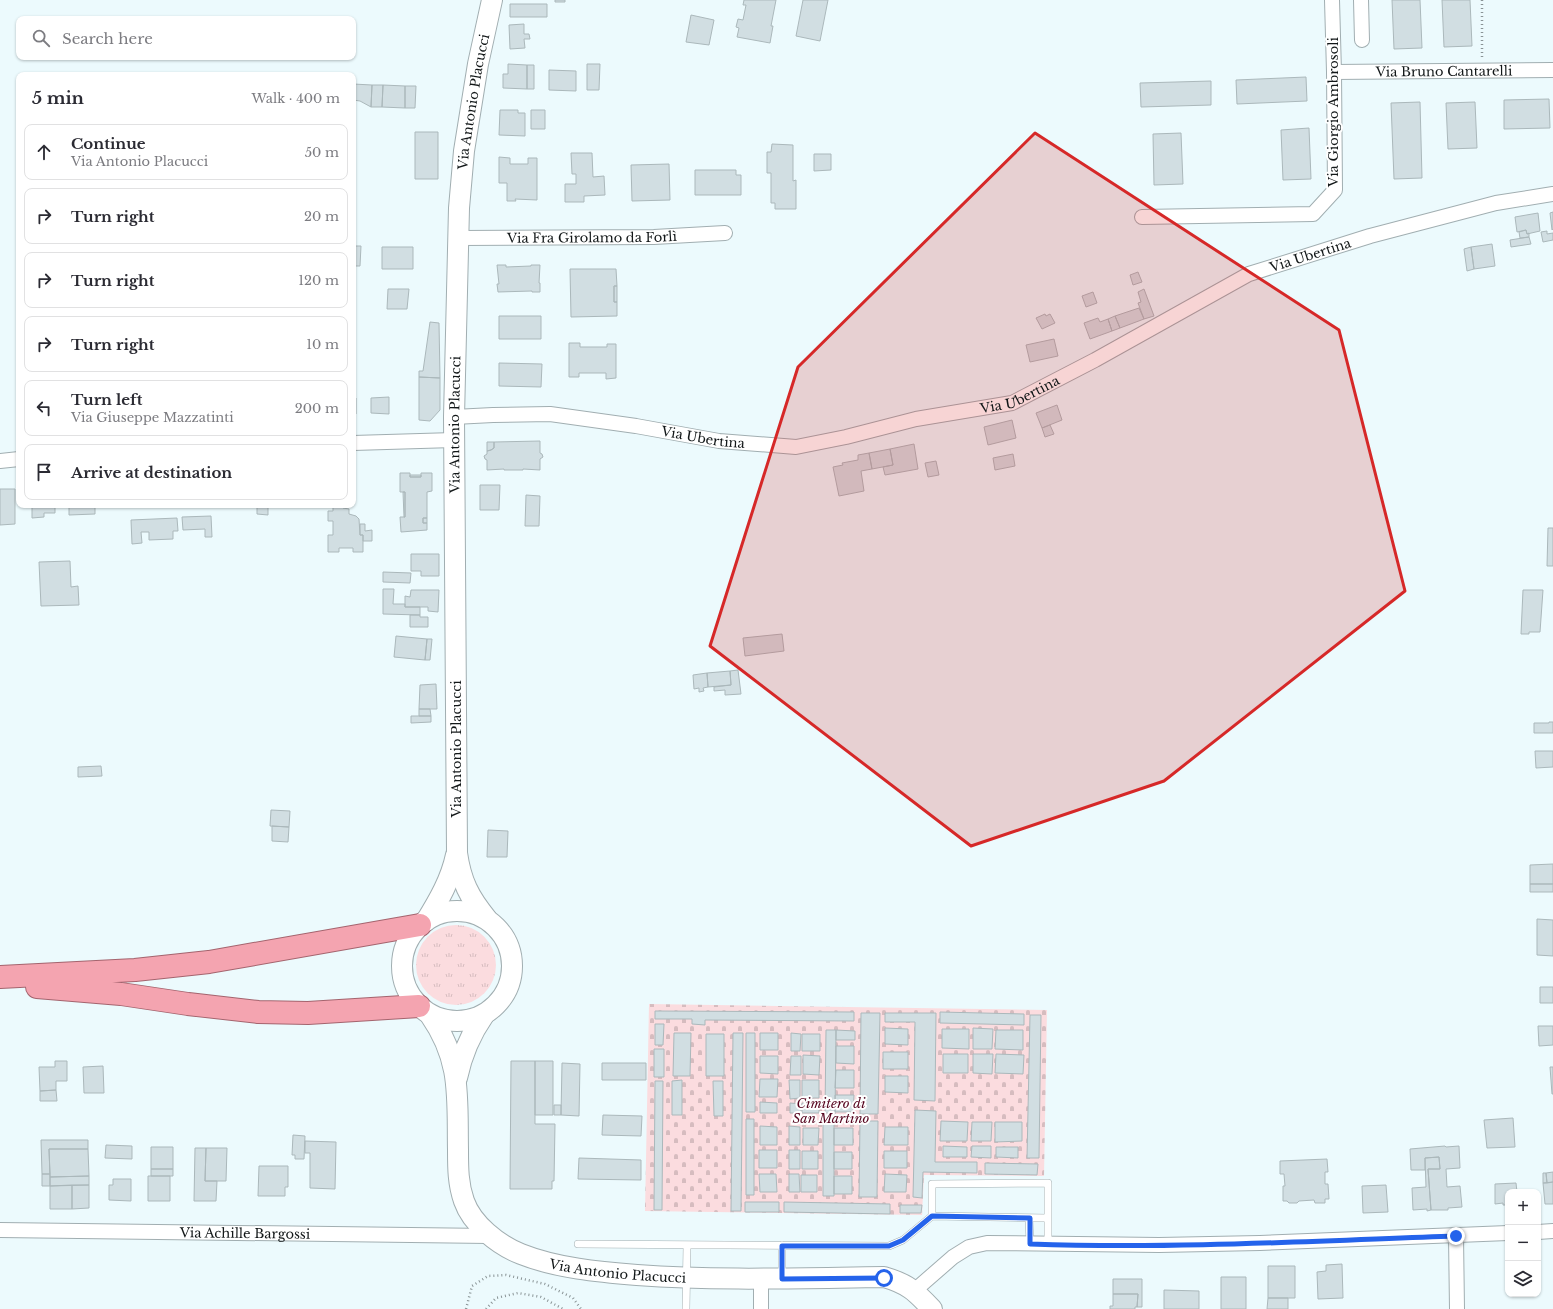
<!DOCTYPE html>
<html lang="en">
<head>
<meta charset="utf-8">
<style>
  body { margin:0; font-family:"Libre Baskerville",serif; background:#f7f7f7; color:#2b2b33 }
  .controls { position:absolute; right:12px; bottom:12px; display:grid; overflow:hidden; border-radius:8px; box-shadow:0 1px 3px #0004 }
  .controls button { width:36px; height:36px; display:grid; place-items:center; padding:0; border:0; border-bottom:1px solid #e1e1e2; background:#fff; color:#2b2b33; font:20px sans-serif }
  .stop { position:absolute; width:12px; height:12px; margin:-9px; border:3px solid #2563eb; border-radius:50%; background:#fff }
  .stop.end { background:#2563eb; border-color:#fff; box-shadow:0 1px 4px #0008 }
  .list { margin:0; padding:0; list-style:none }
  h2 { display:flex; justify-content:space-between; align-items:center; height:52px; margin:0; padding:0 16px; font-size:17px }
  h2 small { font-size:13px; font-weight:400; color:#7c7c81 }
  .list li { display:grid; grid-template-columns:26px 1fr auto; gap:12px; align-items:center; box-sizing:border-box; height:56px; margin:0 8px 8px; padding:0 8px; border:1px solid #e1e1e2; border-radius:8px }
  .list b { display:block; font-size:15px; white-space:nowrap }
  .list p { margin:0; font-size:13px; white-space:nowrap; color:#7c7c81 }
  .list em { font-size:13px; font-style:normal; color:#7c7c81 }
  .icon { flex:none; width:22px; height:22px; fill:none; stroke:currentColor; stroke-width:2; stroke-linecap:round; stroke-linejoin:round }
  .map { position:relative; flex:none; width:1553px; height:1309px; overflow:hidden }
  .search { position:absolute; background:#fff; box-shadow:0 1px 3px #0004; left:16px; top:16px; width:340px; height:44px; display:flex; align-items:center; gap:10px; box-sizing:border-box; padding:0 14px; border-radius:8px; color:#7c7c81; font-size:15px }
  .panel { position:absolute; background:#fff; box-shadow:0 1px 3px #0004; left:16px; top:72px; width:340px; height:436px; border-radius:8px }
  .map>svg:first-child { display:block }
</style>
</head>
<body>
<div class="map">
<svg width="1553" height="1309" viewBox="0 0 1553 1309">
  <defs>
    <pattern id="grass-tufts" width="24" height="20" patternUnits="userSpaceOnUse"><rect width="24" height="20" fill="#fbdcdf"/><path d="M3 7l-1-3M5 7V3M7 7l1-3M15 17l-1-3M17 17v-4M19 17l1-3" fill="none" stroke="#d6bcbf"/></pattern>
    <pattern id="cemetery-stones" width="16" height="16" patternUnits="userSpaceOnUse"><rect width="16" height="16" fill="#fbdcdf"/><path d="M2 7V4a2 2 0 0 1 4 0v3zM10 15v-3a2 2 0 0 1 4 0v3z" fill="#d6bcbf"/></pattern>
  </defs>
  <rect width="100%" height="100%" fill="#ecfafd"/>
  <path fill="url(#grass-tufts)" d="M416 965a40 40 0 1 1 80 0a40 40 0 1 1-80 0Z"/>
  <path fill="url(#cemetery-stones)" d="M649,1004l398,6 -3,166 -120,-1 -2,40 -277,-4z"/>
  <path fill="#d1dee2" stroke="#abb8bb" d="M555,0h10v2h-10z
    M744,0h32l-5,26h2l-3,17 -33,-6 2,-9 -3,-1 2,-8 5,1 3,-15h-3z
    M803,0h25l-8,41 -24,-5z
    M1392,0h28l2,48 -28,1z
    M1442,0h28l2,46 -28,1z
    M510,4h37v13h-37z
    M691,15l23,5 -5,25 -23,-3z
    M524,24v10h5l1,5h-6l1,9 -15,1 -1,-24z
    M508,64l19,1v24l-24,-1v-14h5z
    M587,64h13l-1,26h-12z
    M527,65h7v24h-7z
    M549,70l27,1v20l-27,-1z
    M1306,77l1,24 -70,3 -1,-24z
    M1211,81v24l-70,2 -1,-24z
    M353,84l19,1 -1,22 -11,-6 -7,-1z
    M372,85h11l-1,22h-11z
    M383,85l22,1v22l-23,-1z
    M405,86h11l-1,22h-10z
    M1549,99l1,29 -46,1v-29z
    M1420,102l2,76 -28,1 -3,-76z
    M1475,102l2,46 -29,1 -2,-46z
    M500,110h18v3h7v23l-26,-1z
    M531,110h14v19h-14z
    M1309,128l2,51 -28,1 -2,-50z
    M415,132h23v47h-23z
    M1181,133l2,51 -29,1 -1,-51z
    M772,144l21,1v36l3,-1v29h-21v-6h-4v-30h-4v-21h4z
    M571,153h21l1,24 11,-1 1,19 -21,1v6h-19v-18h11v-10h-4z
    M814,154h17v16l-17,1z
    M499,157l11,1v6h18v-6h9v42l-22,-1 1,2h-9v-18h-8z
    M669,164l1,36 -38,1 -1,-36z
    M695,170h41v5h5v20h-46z
    M1553,212v17l-1,1 -2,-17z
    M1538,213l2,18 -13,3 -1,-4 -9,2 -2,-15z
    M1526,230l1,4 2,-1v4l-9,1 -1,-6z
    M1547,231v3l6,-1v7l-10,2 -2,-10z
    M1529,237l2,7 -20,3 -1,-7z
    M1492,244l3,22 -21,3 -3,-22z
    M353,246h8l-1,20h-7z
    M382,247h31v22h-31z
    M1471,247l3,22 -7,2 -3,-22z
    M497,265h9v2l25,-1v-1h9l-1,18h1v9h-8v-1l-34,1 -1,-8h2z
    M570,269h46l1,17h-3v16h3v14l-46,1z
    M1138,272l4,10 -9,3 -3,-10z
    M614,286h3v16h-3z
    M388,289h21l-2,20h-20z
    M1144,289l10,27 -10,3 -6,-16 3,-1 -3,-10z
    M1093,292l4,11 -11,4 -4,-11z
    M1139,308l5,11 -24,9 -5,-12z
    M1045,314l1,2 4,-2 5,9 -13,6 -6,-11z
    M499,316h42v23h-42z
    M1115,316l5,12 -8,3 -4,-12z
    M1098,318l2,4 8,-3 4,12 -22,8 -6,-16z
    M430,322l9,1 1,55 -21,-1v-6h4z
    M1054,339l4,17 -28,6 -4,-17z
    M569,343h11v4h27v-3h9v34l-10,1v-6h-27v4h-10z
    M499,363l43,1 -1,23 -42,-1z
    M419,377l21,1v32l-10,11 -11,-1z
    M389,397v17l-18,-1v-15z
    M353,398h3v16l-3,1z
    M1057,405l5,15 -20,8 -6,-15z
    M1012,420l4,18 -28,7 -4,-18z
    M1050,425l4,9 -9,3 -3,-9z
    M540,441v12l2,1 1,3 -3,2v11l-17,-1v1h-19v-1l-17,1v-10l-2,-1 -1,-3 3,-2v-3l4,-1 3,-2v-6z
    M487,442h7v6l-3,2 -4,1z
    M914,444l4,25 -33,6 -2,-8 10,-2 -3,-16z
    M890,449l3,16 -21,4 -3,-16z
    M869,453l3,16 -11,2 3,20 -25,5 -6,-29 10,-2 -1,-2 16,-3v-5z
    M1013,454l2,12 -20,4 -2,-12z
    M936,461l3,14 -11,2 -3,-14z
    M400,473h10v4h11v-4h11v18l-5,1v26h-4v5h4v7l-26,2 -1,-15h5v-25h-5z
    M410,475h11v2h-11z
    M480,485h20l-1,25h-19z
    M0,489h15v35l-15,1z
    M403,492h2v25h-1z
    M526,495l14,1 -1,30h-14z
    M32,505h23v8h-11v4l-12,1z
    M69,505h26v9l-26,1z
    M139,505h25v1l-25,1z
    M187,505h24l-24,1z
    M257,505h17v1h-6v9l-11,-1z
    M333,505h10v3l6,1v5l7,2 3,3 1,16h3v17h-10v-4h-14v4h-11v-17h5v-14h-5v-10h5z
    M211,516l1,21h-7v-8l-22,1 -1,-13z
    M177,518l1,13h-5v8l-24,1v-8h-8l1,11 -10,1 -1,-24z
    M423,518h4v5h-4z
    M360,524h5v7l7,-1v11h-9v-6h-3z
    M1548,528h5v38h-6z
    M411,554h28v22h-18v-5h-10z
    M70,561l1,26 7,-1 1,19 -38,1 -2,-44z
    M383,572l28,1 -1,10 -27,-1z
    M383,589h11l-1,15h12v3h15v8l-37,-1z
    M411,590h28l-1,22 -10,-1v-4h-23v-11l5,1z
    M1523,590h20l-3,42h-11v2h-8z
    M410,615h10v2h8v10h-18z
    M782,634l2,17 -39,5 -2,-18z
    M396,636l31,3 -2,21 -31,-3z
    M427,639h5l-2,21h-5z
    M738,670l3,24 -16,1v-5l-11,1v-4l17,-2 -1,-14z
    M730,671l1,14 -23,2 -1,-14z
    M707,673l1,14 -5,1 1,3 -5,1v-4l-5,1 -1,-14z
    M436,684l1,25h-18l1,-24z
    M419,709h11l1,7h-12z
    M411,716h20v6l-20,1z
    M1549,722h4v11h-19v-10h15z
    M1535,751h18v16l-17,1z
    M101,766l1,10 -24,1v-10z
    M271,810l19,1 -1,16 -19,-1z
    M272,826l17,1 -1,15 -16,-1z
    M488,830l20,1 -1,26h-20z
    M1553,864v20h-23v-19z
    M1530,884h23v8h-23z
    M1537,919l16,1v36l-16,-1z
    M1540,987h13v16h-13z
    M655,1011l199,1v9l-149,-1v5l-13,-1v-5h-37z
    M940,1012l84,2v11l-84,-2z
    M861,1013h19l-2,101h-18z
    M885,1013h51l-1,88 -21,-1 1,-78h-30z
    M1030,1015h11l-2,143h-12z
    M655,1024h9l-1,21h-8z
    M1538,1026h15v19l-14,1z
    M885,1028l23,1v16l-23,-1z
    M973,1028l20,1 -1,20h-19z
    M942,1029h27v20l-27,-1z
    M826,1030h10l-1,84 -10,-1z
    M836,1030l19,1v9h-19z
    M996,1030h27v20l-28,-1z
    M674,1033h17l-1,43h-17z
    M733,1033h10l-2,178h-10z
    M746,1033h9v79h-9z
    M760,1033h18v17h-18z
    M791,1033l10,1 -1,17h-9z
    M706,1034h18v42h-18z
    M802,1034h18v17h-18z
    M836,1046h18v18l-18,-1z
    M654,1049h10v28h-10z
    M883,1052h25v17h-25z
    M943,1054h25v19h-25z
    M973,1054h20l-1,20 -19,-1z
    M996,1054l28,1 -1,19 -28,-1z
    M803,1055l17,1 -1,19 -16,-1z
    M760,1056h18v18l-18,-1z
    M791,1056h10v19h-11z
    M55,1061h12v20h-11v9l-16,1 -1,-24h16z
    M511,1061h24v63h20l-1,57h-2v8h-42z
    M535,1061h18v54h-18z
    M562,1063l18,1 -1,52 -18,-1z
    M602,1063h44v17h-44z
    M103,1066l1,27h-20l-1,-26z
    M1550,1067h3v27h-1z
    M836,1070h18v18h-19z
    M885,1076h23v17l-23,-1z
    M760,1079h18l-1,18h-18z
    M682,1080v35h-10v-34z
    M789,1080h11v18l-10,1z
    M802,1080h17v18h-17z
    M655,1081h8l-1,129h-8z
    M713,1081h10v35h-9z
    M56,1090l1,11h-17v-10z
    M835,1095h19l-1,17h-18z
    M760,1102l17,1v10h-17z
    M790,1103l11,1v9h-11z
    M802,1103h17v10h-17z
    M554,1105h7v10h-7z
    M915,1110l21,1 -1,51h42v11l-54,-1 -1,26 -9,-1z
    M603,1115l39,1 -1,20 -39,-1z
    M1513,1118l2,29 -28,1 -3,-28z
    M746,1119h8v76h-8z
    M823,1119h11v77h-11z
    M860,1121h18l-1,76h-18z
    M941,1121l27,1 -1,19h-27z
    M972,1122h20l-1,19h-20z
    M995,1122h27v19l-27,1z
    M760,1126l17,1v18h-17z
    M789,1126l11,1v18h-11z
    M885,1127h23v18h-24z
    M803,1128h16l-1,17h-15z
    M834,1128h19v17h-19z
    M293,1135l12,1 -1,23h-9v-4h-3z
    M41,1140h47v9h-39l1,25h-8z
    M305,1141l31,1 -1,47 -25,-1v-35h-5z
    M106,1145l26,1v13l-27,-1z
    M943,1146l24,1v10h-24z
    M972,1146h19v12l-20,-1z
    M1445,1146l1,1 13,-1 1,22 -14,1 1,18 13,-1 2,21 -14,1v2h-17l-3,-41h12l-1,-12 -14,1v12h-14l-1,-21z
    M151,1147h22v22h-22z
    M996,1147h22v11l-22,-1z
    M195,1148h11l-1,33h12l-1,20h-22z
    M206,1148h21l-1,33h-21z
    M49,1149h39l1,27 -39,1z
    M759,1150h18v18h-18z
    M789,1150h11v19h-11z
    M802,1151h16v18h-16z
    M884,1151h23v17h-23z
    M834,1152h18v17h-18z
    M1439,1157l1,12h-12l3,41 -4,1v-2l-14,1 -1,-22 14,-1 -1,-29z
    M579,1158l62,2v20l-63,-1z
    M1327,1159l1,13h-3v12h3l1,15h-4v4h-10l-1,-3 -15,1 -2,2h-8l-2,-2h-4v-15h2l-1,-12h-4v-13z
    M985,1163l53,1 -1,11 -52,-1z
    M259,1166h29v21h-3v9h-27z
    M151,1169h22v7h-22z
    M1553,1172v10l-6,1 -1,-10z
    M1543,1173h3l1,10h-4z
    M42,1174h8v12h-8z
    M759,1174h17l1,18h-17z
    M789,1174h10l1,18h-11z
    M885,1174l22,1 -1,17h-22z
    M801,1175h16v17h-16z
    M89,1176v9l-39,1v-9z
    M148,1176h22v25h-22z
    M834,1176h18v18h-18z
    M113,1179h18v22l-22,-1v-15h4z
    M1553,1182v22h-8l-2,-21z
    M1516,1183l1,9h-9v13h-5v-2l-8,1v-20z
    M72,1185v24h-22v-23z
    M72,1185h17v23l-17,1z
    M1386,1185l2,27 -25,1 -1,-27z
    M745,1202h34v10h-34z
    M784,1202l106,2v10l-106,-2z
    M900,1205h22l-1,8h-21z
    M1342,1264l1,34 -25,1 -1,-27 9,-1v-6z
    M1268,1266h27v32h-27z
    M1221,1277h25v32h-25z
    M1113,1279h29v28h-5l1,-13h-25z
    M1164,1290l35,1v18h-35z
    M1113,1294h25l-1,13h-2v2h-25v-3h3z
    M1268,1298h20v11h-21z"/>
  <g fill="none" stroke-linecap="round" stroke-linejoin="round">
    <defs>
      <path id="service" d="M932,1216v-32l116,-1v62
        M1029,1218l1,26
        M578,1244l311,2 14,-6 29,-24 116,2
        M782,1277v-32
        M686,1309l1,-64"/>
      <g id="minor">
        <path d="M1361,0l1,40"/>
        <path id="s1" d="M1334,72l219,-2"/>
        <path d="M1142,217l171,-3 22,-24 -1,-118 -2,-72"/>
        <path id="s2" d="M459,238l195,-1 71,-4"/>
        <path id="s3" d="M454,417l39,-2 57,-1 86,12 83,15 77,6 50,-10 70,-18 96,-16 83,-43 154,-86 121,-38 126,-33 57,-9"/>
        <path d="M353,443l101,-3"/>
        <path d="M0,461l19,-2"/>
        <path id="s4" d="M0,1230l489,6"/>
        <path d="M1538,1232l15,-1"/>
        <path d="M1456,1236l1,73"/>
        <path d="M914,1291l39,-34 16,-10 18,-4 172,2 101,-2 248,-10"/>
        <path d="M761,1309v-30"/>
      </g>
      <g id="secondary">
        <circle cx="457" cy="966" r="55"/>
        <path id="s5" d="M487,919c-18,-22 -26,-38 -30,-66l-3,-436 5,-209 5,-57 14,-87 14,-64"/>
        <path d="M426,921c13,-21 25,-42 30,-66"/>
        <path id="s6" d="M430,1015c32,46 27,82 28,135 0,18 0,34 6,51 8,23 34,44 57,53 35,14 78,18 116,21 82,6 165,3 247,2 24,7 31,14 48,32"/>
        <path d="M457,1078c5,-24 13,-43 27,-63"/>
      </g>
      <path id="trunk" d="M0,977l135,-7 74,-8 211,-37
        M37,987l84,7 67,10 70,8 50,1 111,-7"/>
    </defs>
    <use href="#service" stroke="#a1aeb1" stroke-width="8"/>
    <use href="#minor" stroke="#a1aeb1" stroke-width="16"/>
    <use href="#secondary" stroke="#a1aeb1" stroke-width="22"/>
    <use href="#trunk" stroke="#a4646e" stroke-width="24"/>
    <path stroke="#8a9496" stroke-width="2.5" stroke-dasharray="1 3" stroke-linecap="butt" d="M1482,57v-57
      M466,1309l6,-23 16,-10 18,-1 39,9 28,14 8,11
      M486,1309l10,-11 22,-5 23,4 22,12"/>
    <use href="#service" stroke="#fff" stroke-width="7"/>
    <use href="#minor" stroke="#fff" stroke-width="14"/>
    <use href="#secondary" stroke="#fff" stroke-width="20"/>
    <use href="#trunk" stroke="#f4a4b0" stroke-width="22"/>
  </g>
  <g fill="none" stroke-linecap="round" stroke-linejoin="round">
    <path stroke="#2563eb" stroke-width="5" d="M884,1278l-102,1v-33h107l14,-6 29,-24 98,2v26c142,5 284,-3 426,-8"/>
  </g>
  <path fill="#d62828" fill-opacity="0.2" stroke="#d62828" stroke-width="3" stroke-linejoin="round" d="M1035,133l304,197 66,261 -241,190 -193,65 -261,-200 88,-279z"/>
  <g text-anchor="middle" dominant-baseline="central" stroke-width="4" stroke-linejoin="round" paint-order="stroke">
    <g font-size="13" fill="#121718" stroke="#fff">
      <text stroke="none"><textPath href="#s1" startOffset="110">Via Bruno Cantarelli</textPath></text>
      <text stroke="none"><textPath href="#s5" startOffset="826">Via Antonio Placucci</textPath></text>
      <text transform="translate(1333 112) rotate(-90)">Via Giorgio Ambrosoli</text>
      <text stroke="none"><textPath href="#s2" startOffset="133">Via Fra Girolamo da Forlì</textPath></text>
      <text stroke="none"><textPath href="#s3" startOffset="899">Via Ubertina</textPath></text>
      <text stroke="none"><textPath href="#s3" startOffset="575">Via Ubertina</textPath></text>
      <text stroke="none"><textPath href="#s5" startOffset="502">Via Antonio Placucci</textPath></text>
      <text stroke="none"><textPath href="#s3" startOffset="251">Via Ubertina</textPath></text>
      <text transform="translate(456 749) rotate(-90)">Via Antonio Placucci</text>
      <text stroke="none"><textPath href="#s4" startOffset="245">Via Achille Bargossi</textPath></text>
      <text stroke="none"><textPath href="#s6" startOffset="371">Via Antonio Placucci</textPath></text>
    </g>
    <g font-size="13" font-style="italic" fill="#55031d" stroke="#fff">
      <text x="831" y="1103">Cimitero di<tspan x="831" dy="15">San Martino</tspan></text>
    </g>
  </g>
</svg>
<div class="controls">
<button>+</button>
<button>−</button>
<button><svg class="icon" aria-label="layers" viewBox="0 0 24 24"><path d="M12 4l9 5-9 5-9-5zM3 14l9 5 9-5"/></svg></button>
</div>
<div class="stop" style="left:884px;top:1278px"></div>
<div class="stop end" style="left:1456px;top:1236px"></div>
<div class="search"><svg class="icon" aria-label="search" viewBox="0 0 24 24"><circle cx="10" cy="10" r="6"/><path d="M15 15l6 6"/></svg>Search here</div>
<section class="panel">
<h2>5 min<small>Walk · 400 m</small></h2>
<ul class="list">
<li><svg class="icon" aria-label="ahead" viewBox="0 0 24 24"><path d="M12 20V5M6 11l6-6 6 6"/></svg><div><b>Continue</b><p>Via Antonio Placucci</p></div><em>50 m</em></li>
<li><svg class="icon" aria-label="right" viewBox="0 0 24 24"><path d="M7 20v-9h11M14 6l5 5-5 5"/></svg><div><b>Turn right</b></div><em>20 m</em></li>
<li><svg class="icon" aria-label="right" viewBox="0 0 24 24"><path d="M7 20v-9h11M14 6l5 5-5 5"/></svg><div><b>Turn right</b></div><em>120 m</em></li>
<li><svg class="icon" aria-label="right" viewBox="0 0 24 24"><path d="M7 20v-9h11M14 6l5 5-5 5"/></svg><div><b>Turn right</b></div><em>10 m</em></li>
<li><svg class="icon" aria-label="left" viewBox="0 0 24 24"><path d="M17 20v-9H6M10 6l-5 5 5 5"/></svg><div><b>Turn left</b><p>Via Giuseppe Mazzatinti</p></div><em>200 m</em></li>
<li><svg class="icon" aria-label="arrive" viewBox="0 0 24 24"><path d="M6 21V4h12l-3 4 3 4H6"/></svg><div><b>Arrive at destination</b></div></li>
</ul>
</section>
</div>
</body>
</html>
